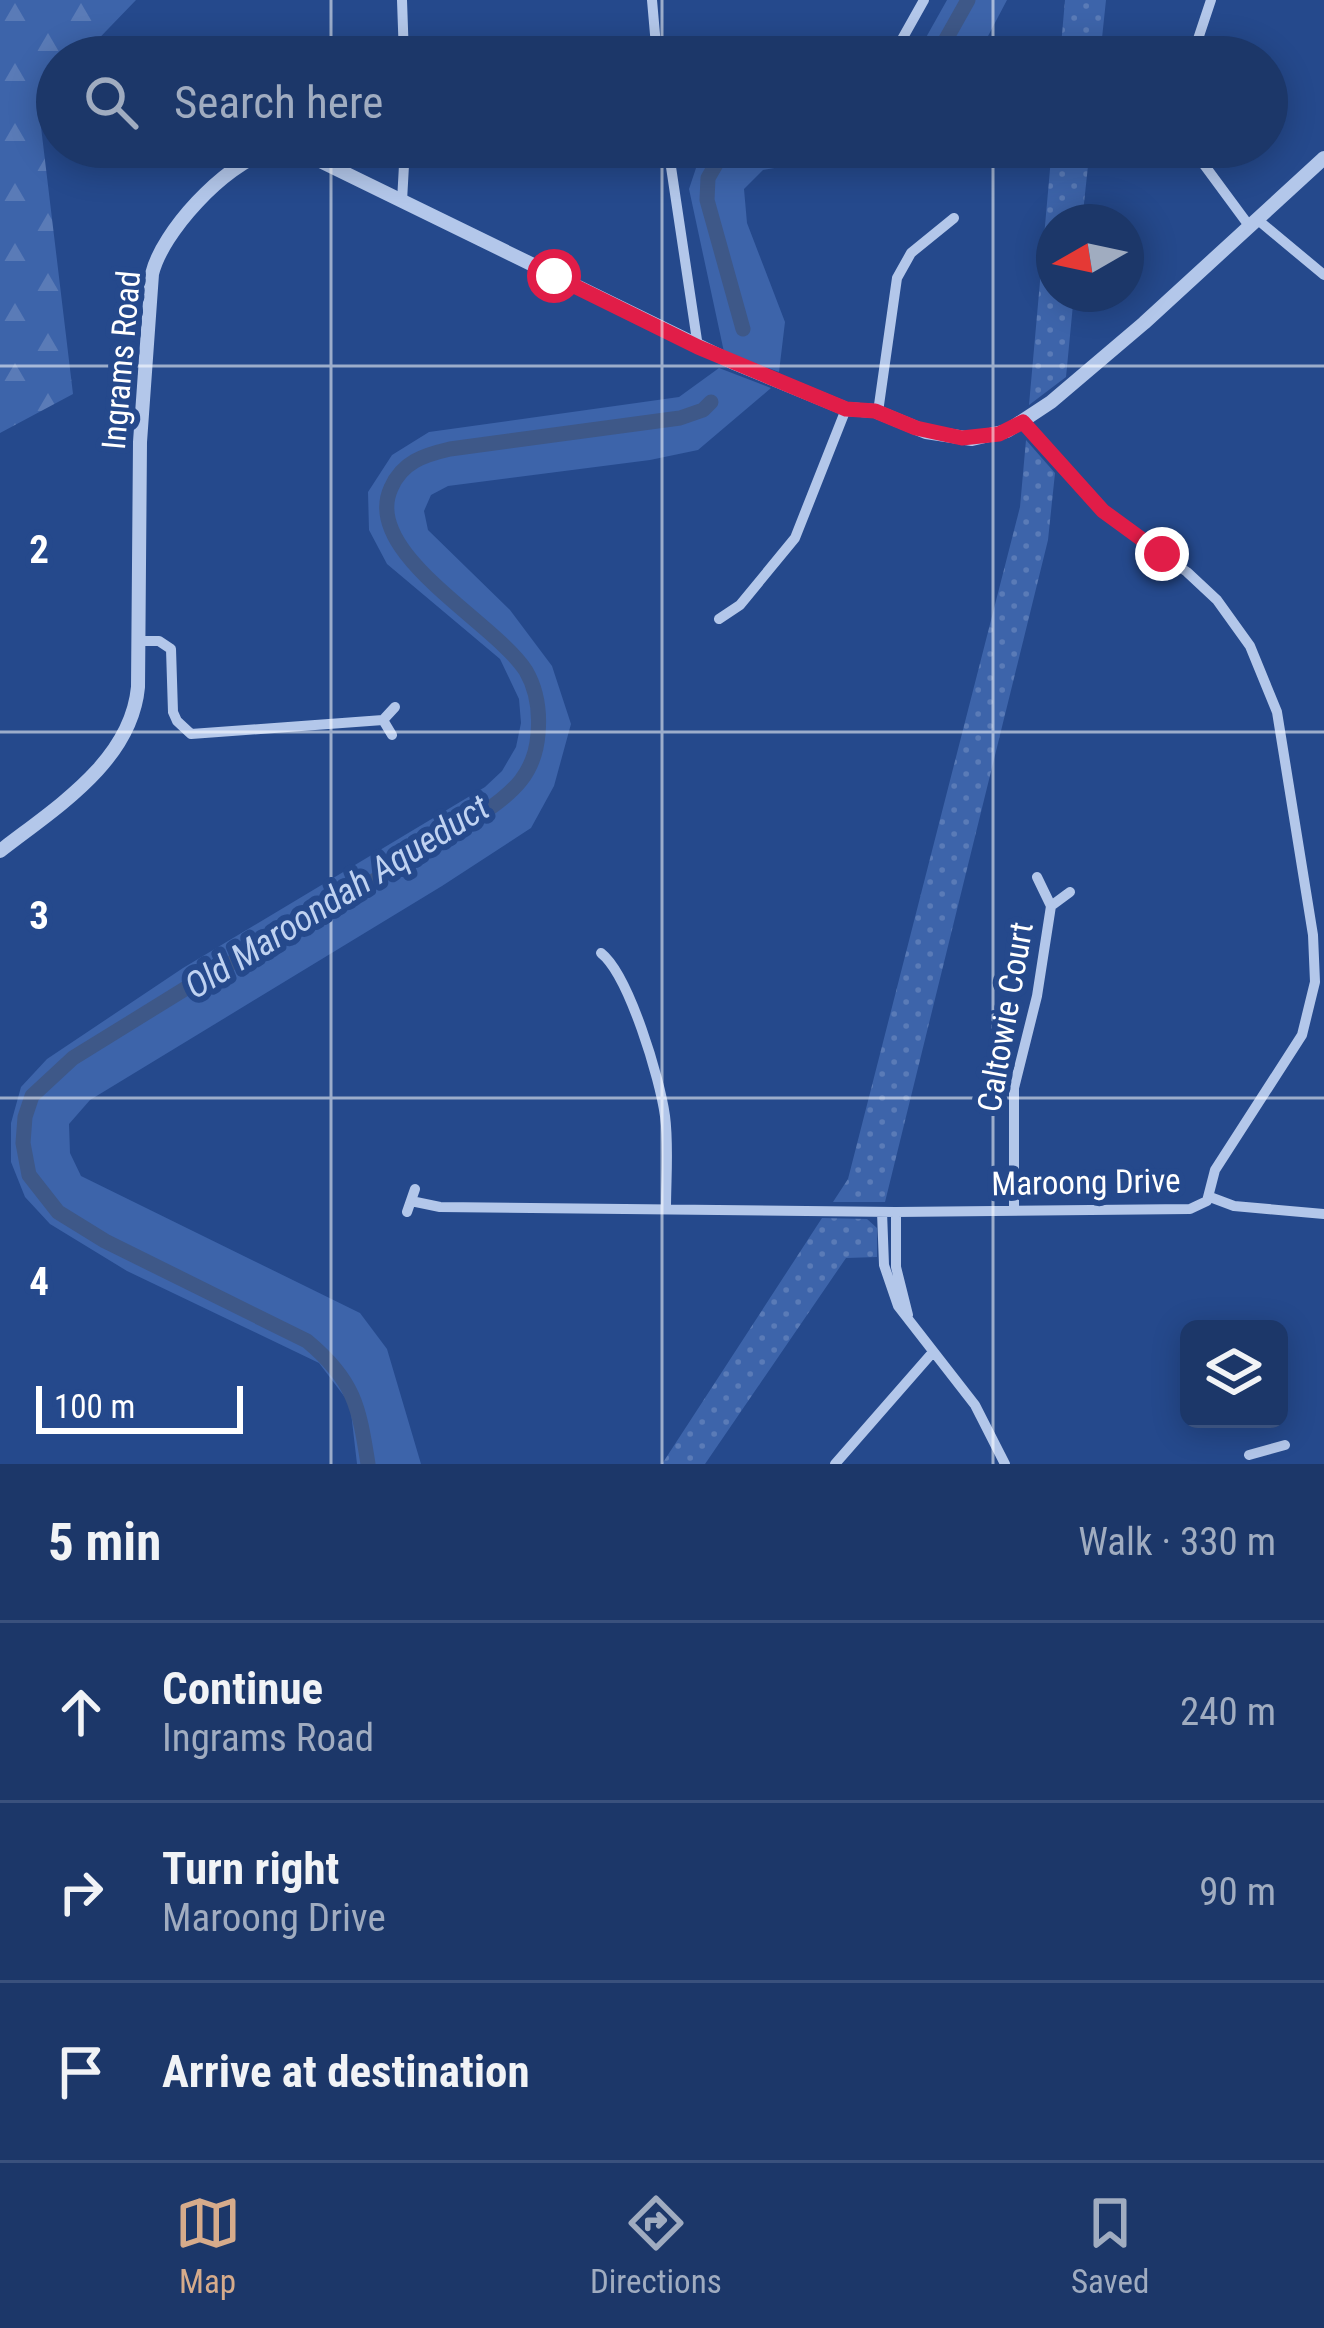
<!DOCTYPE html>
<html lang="en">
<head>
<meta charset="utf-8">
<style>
  body { margin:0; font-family:"Roboto Condensed",sans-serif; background:#294271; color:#f1f3f6 }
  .controls { position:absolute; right:36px; bottom:36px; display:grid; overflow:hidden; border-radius:18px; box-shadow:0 6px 30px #0003 }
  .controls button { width:108px; height:108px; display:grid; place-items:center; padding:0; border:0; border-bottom:3px solid #3a517d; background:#1c3769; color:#f1f3f6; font:60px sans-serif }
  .compass { position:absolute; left:1036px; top:204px; width:108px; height:108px; border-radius:50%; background:#1c3769; box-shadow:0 6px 30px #0003; rotate:261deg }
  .scale { position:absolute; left:36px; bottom:30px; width:207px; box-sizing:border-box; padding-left:12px; border:6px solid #fff; border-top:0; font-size:33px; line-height:42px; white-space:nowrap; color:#fff; -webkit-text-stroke:9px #25498c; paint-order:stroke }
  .stop { position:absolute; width:36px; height:36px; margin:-27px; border:9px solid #e11d48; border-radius:50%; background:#fff }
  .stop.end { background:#e11d48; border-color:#fff; box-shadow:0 3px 12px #0008 }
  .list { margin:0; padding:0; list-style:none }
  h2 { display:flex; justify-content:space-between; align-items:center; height:156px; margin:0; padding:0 48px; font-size:51px }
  h2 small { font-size:39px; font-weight:400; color:#a0acc0 }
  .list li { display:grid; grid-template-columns:78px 1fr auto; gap:36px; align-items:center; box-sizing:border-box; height:180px; padding:0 48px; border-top:3px solid #3a517d }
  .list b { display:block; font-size:45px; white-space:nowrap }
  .list p { margin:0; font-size:39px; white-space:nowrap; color:#a0acc0 }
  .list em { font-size:39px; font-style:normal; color:#a0acc0 }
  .icon { flex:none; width:66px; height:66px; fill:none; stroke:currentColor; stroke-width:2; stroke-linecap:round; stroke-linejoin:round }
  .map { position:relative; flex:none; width:1324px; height:1464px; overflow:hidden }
  .search { position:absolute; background:#1c3769; box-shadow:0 6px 30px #0003; left:36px; right:36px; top:36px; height:132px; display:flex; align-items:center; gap:30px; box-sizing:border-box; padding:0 42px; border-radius:66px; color:#a0acc0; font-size:45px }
  .sheet { height:696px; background:#1c3769 }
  nav { display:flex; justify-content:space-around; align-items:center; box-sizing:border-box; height:168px; border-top:3px solid #3a517d; background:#1c3769; font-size:33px; color:#a0acc0 }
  nav a { display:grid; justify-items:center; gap:6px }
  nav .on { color:#d6ab8b }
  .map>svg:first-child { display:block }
</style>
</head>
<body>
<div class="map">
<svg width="1324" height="1464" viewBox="0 0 1324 1464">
  <defs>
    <pattern id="grass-dots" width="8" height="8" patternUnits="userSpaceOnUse" patternTransform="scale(3)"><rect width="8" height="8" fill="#3d64aa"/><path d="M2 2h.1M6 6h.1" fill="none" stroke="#5a7bb7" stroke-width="1.8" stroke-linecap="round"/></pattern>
    <pattern id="forest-firs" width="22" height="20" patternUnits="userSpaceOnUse" patternTransform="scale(3)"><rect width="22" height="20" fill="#3d64aa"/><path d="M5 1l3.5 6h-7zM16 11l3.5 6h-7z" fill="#5a7bb7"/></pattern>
  </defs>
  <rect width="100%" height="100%" fill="#25498c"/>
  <path fill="url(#grass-dots)" d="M1065,0h41l-6,57h-40z
    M1052,147h38l-8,75h-28v72h20l-8,83 -37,28z
    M1026,440l29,33 -7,67 -163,662h-52l15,-23 172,-672z
    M822,1218l45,1 10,9v29l-31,1 -141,206h-43z"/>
  <path fill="url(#forest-firs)" d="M0,0h136l-55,57h-24v25l-19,20 35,292 -73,39z"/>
  <path fill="#3d64aa" d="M947,0h60l-30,57h-62z
    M703,147h191l-131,23 -19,19 3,34 38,99 -6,50 -55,-20 -35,-163z
    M719,368l52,20 -73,62 -48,10 -202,26 -17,9 -7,16 4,19 82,80 42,56 19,58 -17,62 -23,42 -89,58 -352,214 -21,24 1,29 11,23 279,137 27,36 34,115h-64l-7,-60 -31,-41 -192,-92 -77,-47 -25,-27 -14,-35v-39l10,-36 26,-28 136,-91 302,-181 17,-16 14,-24 5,-24 -2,-24 -19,-40 -113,-95 -18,-34 -1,-38 24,-37 37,-23 250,-35z"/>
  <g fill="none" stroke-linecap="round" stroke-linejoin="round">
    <path stroke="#3e5888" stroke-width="15" d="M936,57l32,-57
      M726,147l-18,31 -1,22 36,129
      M368,1464c-9,-58 -14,-84 -61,-123l-202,-100 -47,-29 -29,-37 -6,-32 2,-26 7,-21 41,-38 136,-84 74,-37 200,-124c31,-21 52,-40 55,-79 2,-22 -1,-44 -12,-63 -31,-49 -165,-118 -135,-183 11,-26 33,-33 59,-39l230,-31 23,-8 8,-8"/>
    <path stroke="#b3c7ea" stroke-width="10" d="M402,0l2,57
      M652,0l5,57
      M892,57l32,-57
      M1192,57l19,-57
      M668,147l30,200
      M1191,147l59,80
      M402,201l3,-54
      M1258,220l66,55
      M878,412l19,-134 14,-25 43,-35
      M719,619l21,-14 55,-67 51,-129
      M140,641h19l12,8 2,63 4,9 14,13 192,-14
      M392,735l-9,-15 12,-13
      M1037,877l14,29 19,-14
      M601,953c28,22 59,126 64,163 4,30 1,62 1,93
      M1210,1197l24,9 90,8
      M411,1201l29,6 456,5 294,-3 17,-8 8,-31 87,-135 13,-53 -2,-47 -36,-223 -27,-66 -33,-46 -30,-28 -72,-50 -92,-100
      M1014,1210v-122l23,-92 14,-90
      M407,1212l8,-23
      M882,1212l2,53 14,41 77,99 30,59
      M896,1212v55l12,48
      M1249,1455l36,-10
      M835,1464l98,-112"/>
    <path stroke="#b3c7ea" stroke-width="14" d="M0,851c55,-43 131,-89 138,-164l2,-245 12,-168c10,-42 72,-109 115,-122 16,-5 32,0 47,6l418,204 114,47 29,2 51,21 46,7 35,-8 44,-29 93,-79 180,-165"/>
  </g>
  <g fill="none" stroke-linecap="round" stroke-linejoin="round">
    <path stroke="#e11d48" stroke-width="15" d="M554,276l144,71 148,62 29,2 41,17 46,10 37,-4 24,-12 80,89 59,43"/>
  </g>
  <path fill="none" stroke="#fff" stroke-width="3" stroke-opacity="0.55" d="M331,0v57M662,0v57M993,0v57M331,147v1317M662,147v1317M993,147v1317M0,366h1324M0,732h1324M0,1098h1324"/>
  <g text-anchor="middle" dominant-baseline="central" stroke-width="12" stroke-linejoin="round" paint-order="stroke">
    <g font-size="33" fill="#fff" stroke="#25498c">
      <text transform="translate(121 360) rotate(-85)">Ingrams Road</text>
      <text transform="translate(1005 1017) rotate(-80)">Caltowie Court</text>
      <text transform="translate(1086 1182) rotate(-1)">Maroong Drive</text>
    </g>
    <g font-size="36" font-style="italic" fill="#bfd2f1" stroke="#25498c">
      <text transform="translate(337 897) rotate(-32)">Old Maroondah Aqueduct</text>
    </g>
  </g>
  <g font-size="39" text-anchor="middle" font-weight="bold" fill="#fff" stroke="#25498c" stroke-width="12" stroke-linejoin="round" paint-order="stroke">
    <text x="39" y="563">2</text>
    <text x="39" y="929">3</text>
    <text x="39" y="1295">4</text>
  </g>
</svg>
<div class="controls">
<button><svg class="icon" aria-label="layers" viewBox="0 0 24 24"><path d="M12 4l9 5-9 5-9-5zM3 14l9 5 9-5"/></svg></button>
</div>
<svg class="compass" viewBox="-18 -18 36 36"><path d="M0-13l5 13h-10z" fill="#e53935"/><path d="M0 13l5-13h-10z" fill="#a0acc0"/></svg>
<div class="scale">100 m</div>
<div class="stop" style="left:554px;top:276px"></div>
<div class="stop end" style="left:1162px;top:554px"></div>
<div class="search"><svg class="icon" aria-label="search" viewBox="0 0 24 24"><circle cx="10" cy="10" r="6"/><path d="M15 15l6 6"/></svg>Search here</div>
</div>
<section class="sheet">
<h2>5 min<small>Walk · 330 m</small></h2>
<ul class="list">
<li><svg class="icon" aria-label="ahead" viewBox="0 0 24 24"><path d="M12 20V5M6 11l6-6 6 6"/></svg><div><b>Continue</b><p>Ingrams Road</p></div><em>240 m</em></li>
<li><svg class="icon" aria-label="right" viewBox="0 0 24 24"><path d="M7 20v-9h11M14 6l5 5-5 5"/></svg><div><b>Turn right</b><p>Maroong Drive</p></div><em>90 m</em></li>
<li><svg class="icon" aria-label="arrive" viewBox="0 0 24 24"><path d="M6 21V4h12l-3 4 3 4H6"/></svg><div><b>Arrive at destination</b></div></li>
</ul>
</section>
<nav>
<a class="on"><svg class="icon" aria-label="map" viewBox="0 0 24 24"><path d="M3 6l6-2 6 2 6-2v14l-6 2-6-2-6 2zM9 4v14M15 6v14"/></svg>Map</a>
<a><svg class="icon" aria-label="directions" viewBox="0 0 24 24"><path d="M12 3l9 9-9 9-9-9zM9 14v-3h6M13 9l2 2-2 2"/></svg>Directions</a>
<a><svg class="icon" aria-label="saved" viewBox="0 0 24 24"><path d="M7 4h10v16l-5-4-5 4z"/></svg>Saved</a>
</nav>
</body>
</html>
